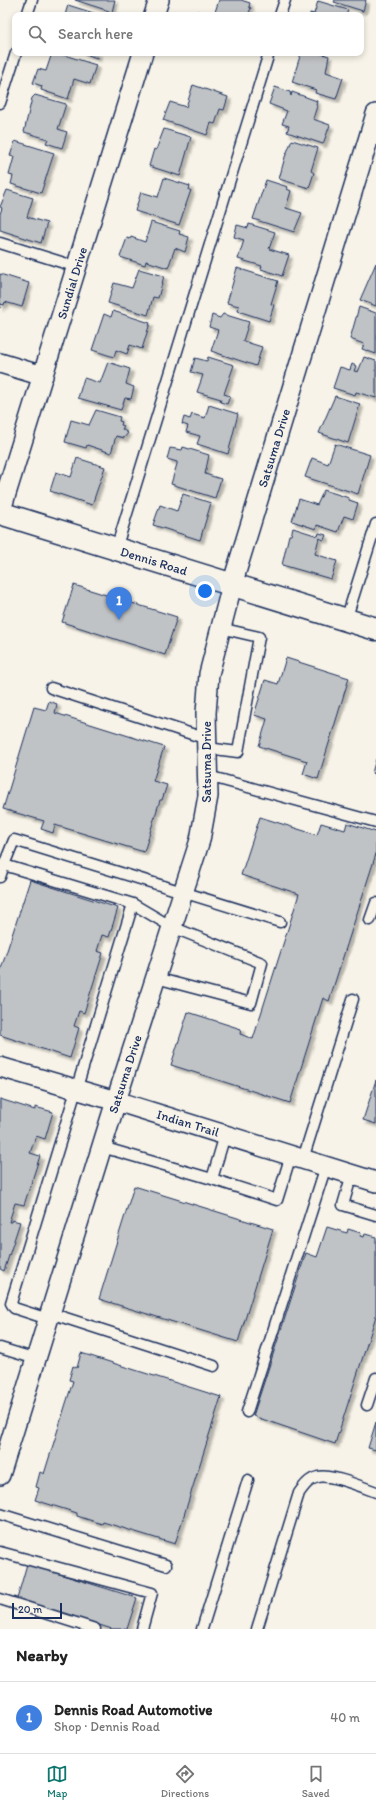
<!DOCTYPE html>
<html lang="en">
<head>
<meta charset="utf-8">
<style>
  body { margin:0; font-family:Itim,sans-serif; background:#f6f6f6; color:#222 }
  .scale { position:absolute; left:12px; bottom:10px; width:50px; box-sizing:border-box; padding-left:4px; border:2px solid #1b2f5e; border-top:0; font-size:11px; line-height:14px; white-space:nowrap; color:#1b2f5e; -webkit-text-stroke:3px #f7f3e8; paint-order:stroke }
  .you { position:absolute; left:205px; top:591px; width:14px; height:14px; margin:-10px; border:3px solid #fff; border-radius:50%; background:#1a73e8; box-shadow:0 0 0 6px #1a73e833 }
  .badge { display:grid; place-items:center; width:26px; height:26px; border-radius:50%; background:#0f766e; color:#fff; font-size:13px; font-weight:700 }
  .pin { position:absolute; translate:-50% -33px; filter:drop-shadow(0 1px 2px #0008) }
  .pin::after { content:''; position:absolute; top:21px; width:14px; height:12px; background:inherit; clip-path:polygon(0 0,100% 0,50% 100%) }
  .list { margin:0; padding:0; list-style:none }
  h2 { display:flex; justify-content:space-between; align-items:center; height:52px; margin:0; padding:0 16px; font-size:17px }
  h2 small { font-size:13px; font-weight:400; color:#767676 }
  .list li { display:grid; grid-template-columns:26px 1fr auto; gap:12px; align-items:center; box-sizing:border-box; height:72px; padding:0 16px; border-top:1px solid #e0e0e0 }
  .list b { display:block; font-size:15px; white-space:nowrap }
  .list p { margin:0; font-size:13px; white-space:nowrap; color:#767676 }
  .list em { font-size:13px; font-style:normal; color:#767676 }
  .icon { flex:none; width:22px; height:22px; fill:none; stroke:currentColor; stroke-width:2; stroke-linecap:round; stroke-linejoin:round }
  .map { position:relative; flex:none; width:376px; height:1629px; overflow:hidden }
  .search { position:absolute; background:#fff; box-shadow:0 2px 6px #0003; left:12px; right:12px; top:12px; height:44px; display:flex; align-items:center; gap:10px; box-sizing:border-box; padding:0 14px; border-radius:8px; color:#767676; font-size:15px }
  .sheet { height:124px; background:#fff }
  nav { display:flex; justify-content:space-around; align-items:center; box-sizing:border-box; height:56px; border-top:1px solid #e0e0e0; background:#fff; font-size:11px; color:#767676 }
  nav a { display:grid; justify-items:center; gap:2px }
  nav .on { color:#0f766e }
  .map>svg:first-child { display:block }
</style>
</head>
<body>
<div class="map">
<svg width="376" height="1629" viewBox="0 0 376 1629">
  <defs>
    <filter id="shadow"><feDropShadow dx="3.5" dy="3.5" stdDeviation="1" flood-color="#0004"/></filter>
  </defs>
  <rect width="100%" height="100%" fill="#f7f3e8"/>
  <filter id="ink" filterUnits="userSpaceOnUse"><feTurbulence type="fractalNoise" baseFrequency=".025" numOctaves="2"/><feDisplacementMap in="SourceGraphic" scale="8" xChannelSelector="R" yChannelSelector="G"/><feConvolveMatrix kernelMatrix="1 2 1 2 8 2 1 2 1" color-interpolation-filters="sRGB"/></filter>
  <g filter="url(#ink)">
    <path fill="#c0c3c5" stroke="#1b2f5e" filter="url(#shadow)" d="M75,0h40l-3,12z
      M219,0h22l9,3 -1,4 2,1 -3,7h-34z
      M335,0h31l-3,11 -29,-9z
      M318,1l30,9 -2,5h-36v-2l4,1z
      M68,5l32,10h-35z
      M197,11l14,4h-16z
      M52,53h6l38,12 -6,19 -16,-5 -6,20 -27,-9 1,-4 -9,-3 5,-14 8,2z
      M82,53h16l-1,5z
      M301,53h18l10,3 -3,16 17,6 -7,21 -21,-6 1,-3 -24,-8z
      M193,85l35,12 -4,13 -4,-1 -5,15 -4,-1 -4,12 -44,-15 7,-18 16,5z
      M275,87l15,5 1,4 1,-4 25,9 -1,4 1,1 -4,13 17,6 -7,19 -36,-12 2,-6 -7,-2 5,-13 -18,-7z
      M35,95l31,9 -8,25 9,3 -5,16 -16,-5 2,-4 -24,-7 8,-34z
      M164,129l27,8 -11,39 -31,-10 5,-17 2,1z
      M292,140l26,8 -7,23 3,2 -5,15 -30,-9 6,-22z
      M15,141l39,12 -13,40 -30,-9 2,-8 -4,-1 5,-18 -4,-1z
      M164,178l26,8 -1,4h2l-12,35 -44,-14 6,-19 17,5z
      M266,180l22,7 -1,2 4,2 -5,17 16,5 -8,19 -41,-13z
      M7,190l26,8 -6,19 20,6 -6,20 -41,-13v-16l2,-6 -2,-1z
      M151,222l29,9 -1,3 10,3 -4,15 -10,-4 -7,20 -22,-7 -1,4 -25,-8 7,-19 3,1 1,-2 14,5z
      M249,224l26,8 -6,17 20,6 -7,21 -21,-7 1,-3 -24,-7 6,-19 -10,-3 3,-12 11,3z
      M376,263v43l-16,-6z
      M237,268l41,13 -7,23 3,1 -5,16 -31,-10 1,-5 -12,-3z
      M139,269l25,7 -6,22 -5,-1 -5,18 -40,-12 6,-20 18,5z
      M0,274l29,9 -7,24 -17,-5 -1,3 -3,-1 -1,4z
      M359,307l17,6v41l-14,-5 2,-5 -14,-5z
      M113,311l37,12 -8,26 -12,-4 -3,9 -11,-4 -2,7 -22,-7 12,-36 7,3z
      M223,314l26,8 -6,19 19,6 -6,19 -45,-15 7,-21 -9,-3 3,-12 8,3z
      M208,357l26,8 -10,29 6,2 -3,8 -7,-2 1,-3 -24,-7 6,-17 -12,-3 4,-14 12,3z
      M364,357l12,4v37l-20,-6 -1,3 -22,-7 7,-21 10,3 2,-6 4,2 -2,5 4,1z
      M108,362l22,7 -4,15 8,3 -3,12 -6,-1 -4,12 -43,-12 6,-20 16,5z
      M335,396l25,8 -12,39 -29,-10z
      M209,405l29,9 -10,40 -31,-10 3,-8 -14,-4 2,-6 -6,-2 2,-7 6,2 2,-5 13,4z
      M96,410l24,7 -1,4 3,1 -1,3 3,1 -2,3 6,4 -4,5 -8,-2 -5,17 -24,-8 -1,3 -21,-6 6,-22 18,5z
      M335,444l35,11 -12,39 -53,-17 7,-19 16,6z
      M183,447l26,8 -4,19 16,5 -6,19 -44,-14 6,-20v-2l-10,-3 3,-11 12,2z
      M77,458l28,9 -13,38 -42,-14 6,-19 15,5z
      M324,490l25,8v2l9,3 -5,16 -9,-3 -6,16 -21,-7 -1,4 -24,-8 7,-22 18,6z
      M183,494l28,9 -11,37 -47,-15 7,-20 17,6z
      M293,528l25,8 1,-3 7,2 -2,5 -5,-2 -4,16 22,7 -6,18 -49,-14 7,-30h2z
      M74,585l103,32 -12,38 -103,-33z
      M286,658l63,20 -31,101 -15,-5 4,-13 -48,-15 8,-27 -13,-4 11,-35 13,4z
      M49,701l8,3 -2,9 109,34 -11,34 14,4 -5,15h-2l-16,52 -89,-27 -2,8 -12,-4 3,-8 -41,-12 31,-102 12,3z
      M376,759v15l-4,-1z
      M260,817l57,18 4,-12 24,7 2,-7 29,9v22l-47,147 -6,-3 -33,105 -119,-38 17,-53 53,17 -1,5 13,5 46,-145 -58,-19z
      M30,880l88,28 -9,29 -7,-2 -5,16 6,2 -19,60 -5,-2 -5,15 5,2 -9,30 -70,-23v-63z
      M376,1080v44l-13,-4z
      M0,1099l35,11v-3l18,5 -8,27 -9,-3 -6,17 10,3 -16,49 -9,-2 -6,19h2l1,-2 8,2 -16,49 -4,-2z
      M134,1186l139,43 -35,113 -139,-43z
      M327,1227l20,6 1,-4 13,4 -1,3 4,1 1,-3 11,3v79l-41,128 -82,-28 53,-163 11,4z
      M81,1353l140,44 -46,147 -72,-22 -1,2 -25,-8v-3l-42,-13 4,-12 -3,-1 4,-15 4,2 29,-93 -4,-1 4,-14 4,2z
      M376,1422v28l-8,-2z
      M27,1564l110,34 -10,31h-15l-95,-30z"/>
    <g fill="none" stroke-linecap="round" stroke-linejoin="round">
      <defs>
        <path id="service" d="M27,15l5,-15
          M280,15l5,-15
          M0,103l16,-50
          M0,243l77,24
          M116,549l153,-496
          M346,620l30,-96
          M51,688l156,51
          M207,748l31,4 21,-115 -39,-9
          M208,776l168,46
          M4,865l10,-25 266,82
          M0,877l4,-12 129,39
          M370,920l6,-17
          M102,1147l110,32 65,21 14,-45
          M303,1159l50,-160
          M352,1174l-9,31 33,10
          M212,1179l13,-44
          M50,1313l164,53
          M48,1319l-34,-11 -3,-5 122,-399 39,23 90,36 -11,40 -95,-25
          M0,1348l36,11
          M367,1405l9,-27
          M247,1412l79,-246
          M0,1514l166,51
          M0,1552l152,41 -10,36
          M0,1599l95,30
          M202,1629l46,-149
          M257,1629l42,-136c5,-7 10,-14 19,-16 14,-3 44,10 58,15"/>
        <path id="minor" d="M154,15l5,-15
          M0,363l43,13
          M0,513l143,-460
          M0,1067l116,34 260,81
          M0,1475l116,-374 84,-261 8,-44 -2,-83 3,-39 23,-89 144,-471"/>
        <path id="tertiary" d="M0,513l376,116"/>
      </defs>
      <use href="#service" stroke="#1b2f5e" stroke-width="13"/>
      <use href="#minor" stroke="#1b2f5e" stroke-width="22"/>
      <use href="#tertiary" stroke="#1b2f5e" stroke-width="25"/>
      <use href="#service" stroke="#f7f3e8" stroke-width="10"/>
      <use href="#minor" stroke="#f7f3e8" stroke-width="19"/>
      <use href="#tertiary" stroke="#f7f3e8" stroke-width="22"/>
    </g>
  </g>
  <g text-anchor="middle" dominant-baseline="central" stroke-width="3" stroke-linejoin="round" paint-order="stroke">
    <g font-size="13" fill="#1b2f5e" stroke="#f7f3e8">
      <text transform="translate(72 283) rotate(-73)">Sundial Drive</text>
      <text transform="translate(274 448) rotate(-73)">Satsuma Drive</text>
      <text transform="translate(154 561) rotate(17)">Dennis Road</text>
      <text transform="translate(206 762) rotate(-90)">Satsuma Drive</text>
      <text transform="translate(125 1074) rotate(-72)">Satsuma Drive</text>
      <text transform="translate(188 1123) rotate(17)">Indian Trail</text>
    </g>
  </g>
</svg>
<div class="scale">20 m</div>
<div class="you"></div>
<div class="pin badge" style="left:119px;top:620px;background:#3f7fe0">1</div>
<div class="search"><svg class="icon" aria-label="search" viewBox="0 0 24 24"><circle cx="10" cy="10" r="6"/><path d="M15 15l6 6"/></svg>Search here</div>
</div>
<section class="sheet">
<h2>Nearby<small></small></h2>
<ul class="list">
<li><span class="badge" style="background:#3f7fe0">1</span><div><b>Dennis Road Automotive</b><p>Shop · Dennis Road</p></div><em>40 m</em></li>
</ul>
</section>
<nav>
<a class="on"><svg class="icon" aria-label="map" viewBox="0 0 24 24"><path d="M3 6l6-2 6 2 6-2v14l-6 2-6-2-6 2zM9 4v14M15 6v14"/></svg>Map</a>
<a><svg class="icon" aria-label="directions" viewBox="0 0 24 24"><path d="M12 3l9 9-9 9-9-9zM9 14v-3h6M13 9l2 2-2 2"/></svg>Directions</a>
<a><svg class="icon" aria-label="saved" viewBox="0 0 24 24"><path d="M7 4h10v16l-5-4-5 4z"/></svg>Saved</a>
</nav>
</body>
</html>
